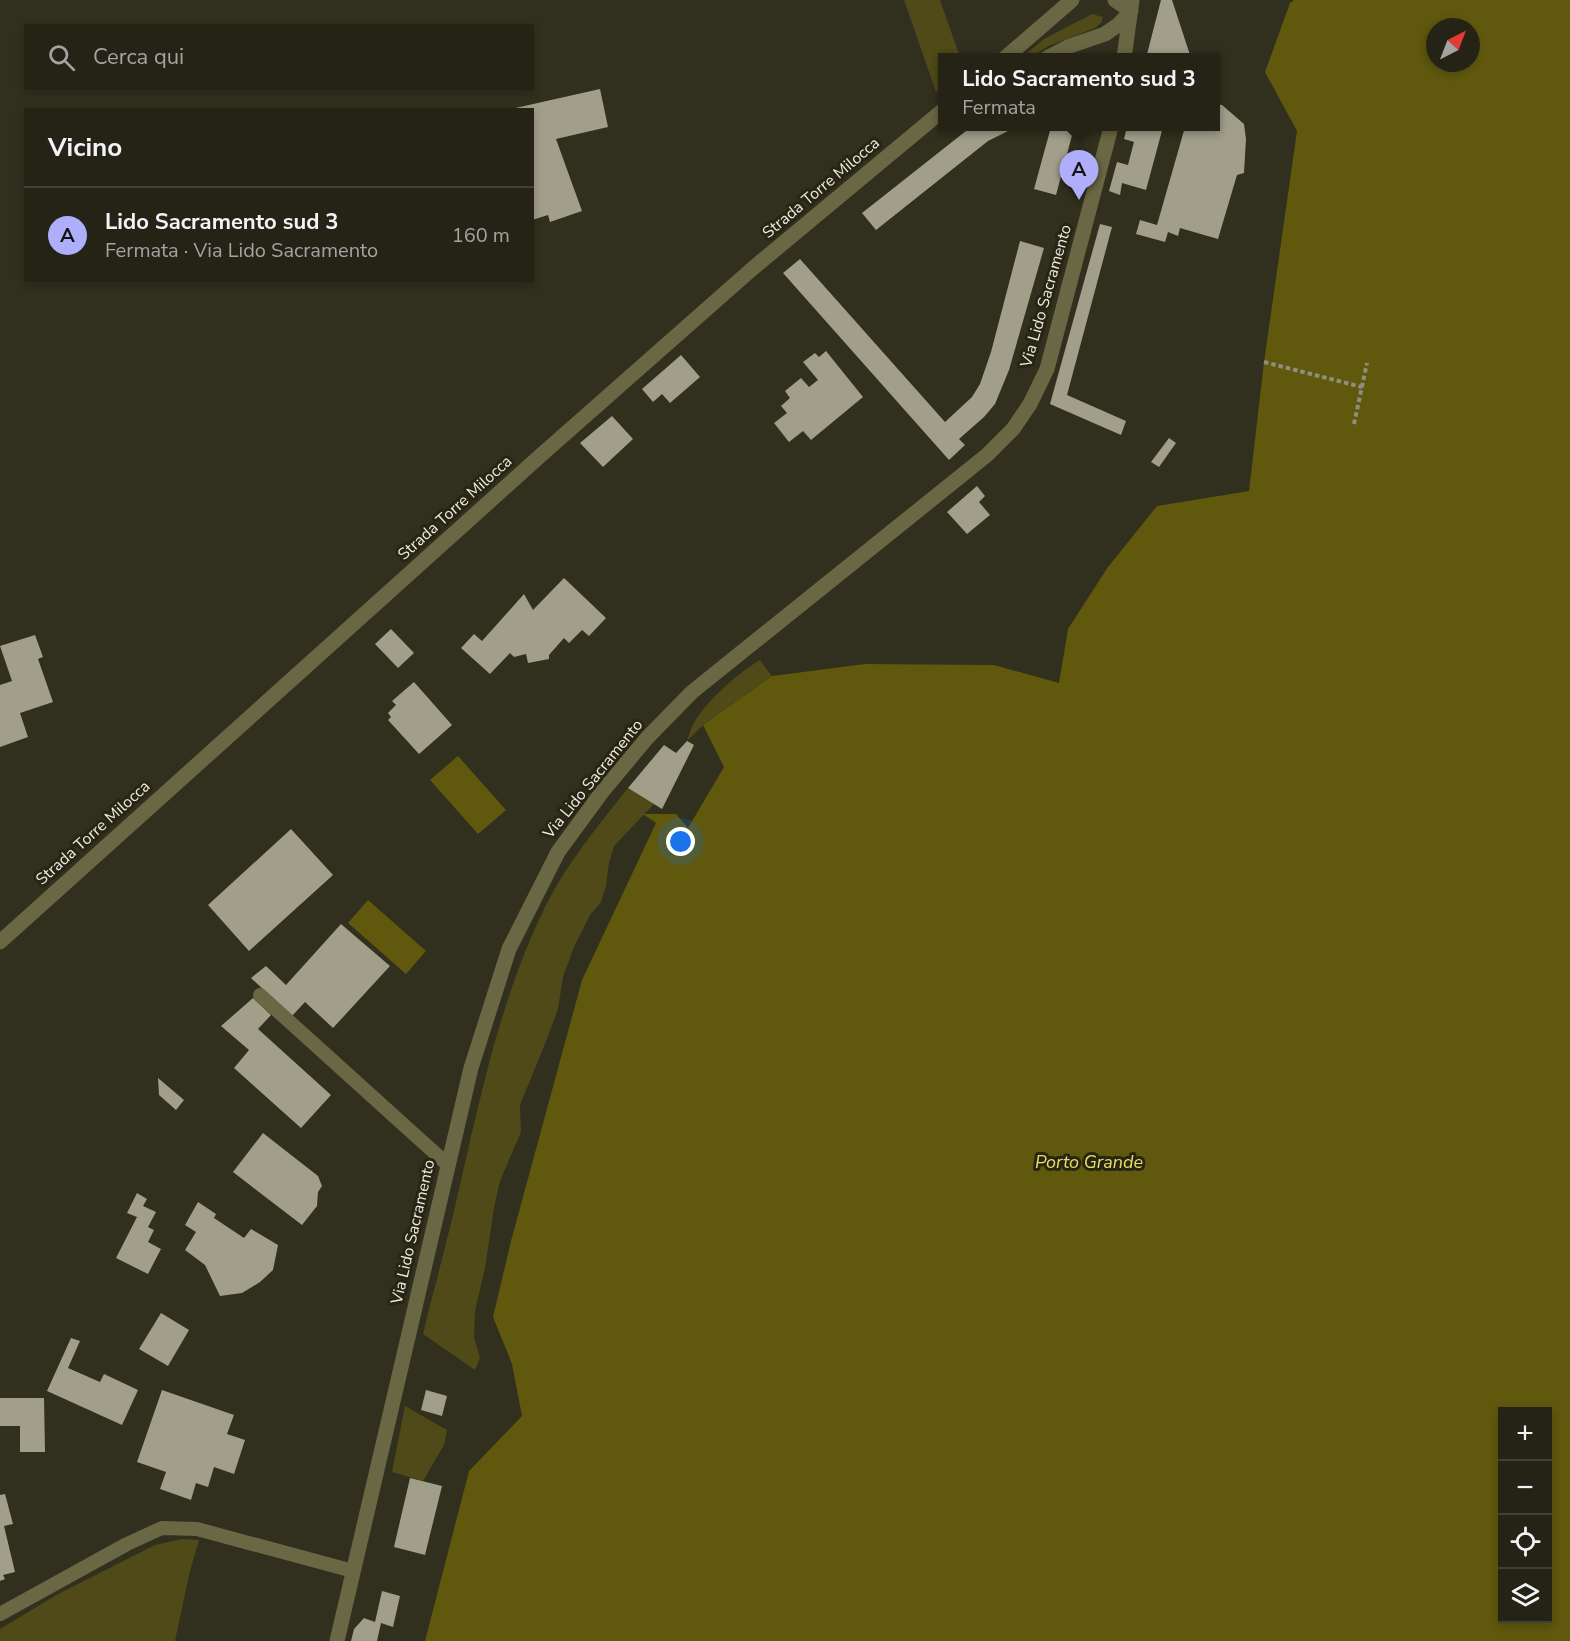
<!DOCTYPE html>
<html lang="it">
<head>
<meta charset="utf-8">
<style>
  body { margin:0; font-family:"Nunito Sans",sans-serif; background:#312f23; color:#f1f3f6 }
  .controls { position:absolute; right:18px; bottom:18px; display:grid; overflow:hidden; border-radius:0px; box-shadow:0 3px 9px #0003 }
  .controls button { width:54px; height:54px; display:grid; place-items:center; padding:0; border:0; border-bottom:2px solid #424035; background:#252316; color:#f1f3f6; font:30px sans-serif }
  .compass { position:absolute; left:1426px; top:18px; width:54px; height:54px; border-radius:50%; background:#252316; box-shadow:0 3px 9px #0003; rotate:42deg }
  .you { position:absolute; left:681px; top:842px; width:21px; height:21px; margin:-15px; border:4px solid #fff; border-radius:50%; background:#1a73e8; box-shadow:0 0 0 9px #1a73e833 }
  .badge { display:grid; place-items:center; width:39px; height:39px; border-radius:50%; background:#aeaefa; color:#111; font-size:20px; font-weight:700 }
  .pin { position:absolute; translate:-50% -50px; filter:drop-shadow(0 2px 3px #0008) }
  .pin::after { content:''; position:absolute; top:32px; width:21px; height:18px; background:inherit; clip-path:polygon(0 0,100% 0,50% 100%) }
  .popup { position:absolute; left:938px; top:53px; width:282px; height:78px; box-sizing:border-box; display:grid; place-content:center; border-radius:0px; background:#252316; filter:drop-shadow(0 2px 4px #0005); font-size:20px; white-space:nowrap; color:#a3a4a1 }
  .popup b { font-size:22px; color:#f1f3f6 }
  .popup::after { content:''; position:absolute; left:50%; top:100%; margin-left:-12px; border:12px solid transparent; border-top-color:#252316 }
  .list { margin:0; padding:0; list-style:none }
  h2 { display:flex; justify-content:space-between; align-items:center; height:78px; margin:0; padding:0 24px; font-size:26px }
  h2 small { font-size:20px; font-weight:400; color:#a3a4a1 }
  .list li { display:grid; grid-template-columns:39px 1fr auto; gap:18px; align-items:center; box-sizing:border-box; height:96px; padding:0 24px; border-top:2px solid #424035 }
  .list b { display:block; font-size:22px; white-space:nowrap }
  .list p { margin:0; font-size:20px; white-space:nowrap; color:#a3a4a1 }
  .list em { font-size:20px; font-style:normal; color:#a3a4a1 }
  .icon { flex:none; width:33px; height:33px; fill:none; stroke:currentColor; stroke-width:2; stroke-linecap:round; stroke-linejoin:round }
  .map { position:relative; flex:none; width:1570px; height:1641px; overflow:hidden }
  .search { position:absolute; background:#252316; box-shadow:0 3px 9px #0003; left:24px; top:24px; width:510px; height:66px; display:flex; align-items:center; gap:15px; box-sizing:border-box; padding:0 21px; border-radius:0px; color:#a3a4a1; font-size:22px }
  .panel { position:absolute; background:#252316; box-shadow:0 3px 9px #0003; left:24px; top:108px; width:510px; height:174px; border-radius:0px }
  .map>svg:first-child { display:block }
</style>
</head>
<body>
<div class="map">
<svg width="1570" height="1641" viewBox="0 0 1570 1641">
  <rect width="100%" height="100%" fill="#312f1d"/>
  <path fill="#4f4a17" d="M904,0h36l20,57 -18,1v29l-6,5z
    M1092,14l11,3 -2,6 -6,5 -46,18 -19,11h-8l22,-18z
    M760,660l12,16 -69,49 -16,16c2,-6 4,-13 7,-18 12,-22 44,-50 66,-63z
    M628,788l26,16 -40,42 -5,17 -3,23 -5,16 -11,13 -16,32 -11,30 -5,32 -11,30 -27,66 1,27 -21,49 -6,27 -9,60 -10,43 -1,26 6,21 -5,12 -52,-36c10,-41 21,-82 31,-123 24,-103 44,-208 91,-304 21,-43 53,-81 83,-119z
    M405,1406l42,24 -3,15 -21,36 -31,-9z
    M182,1539l17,1 -10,35 -14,66h-175v-12l58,-35 97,-49z"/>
  <path fill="#5f580d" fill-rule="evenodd" d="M1294,0h276v1641h-1145l44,-170 53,-55 -10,-52 -19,-47 18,-76 71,-261 74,-157 -13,-9h33l12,14 36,-61 -21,-42 69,-49 93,-12 129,1 65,18 9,-54 40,-62 49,-61 92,-15 15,-129 33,-231 -32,-59 25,-69zM1435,27h36v36h-36zM1502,1412h46v206h-46z
    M458,756l48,54 -28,24 -48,-54z
    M368,900l58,51 -20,23 -58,-51z"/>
  <path fill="#a19f8a" d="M1161,0h11l19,58h-15v-5h-6l-1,5h-23z
    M600,89l8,38 -52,12 26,72 -32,11 -2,-7 -16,5v-110l-21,-1z
    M1216,104l6,1 22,19 2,15 -2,34 -7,2 -19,64 -38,-11 -2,8 -10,-4 -3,10 -29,-8 4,-14 17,5 28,-98h31z
    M971,127h45l-28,14 -112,89 -14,-17z
    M1051,127l23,1 -18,67 -22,-6z
    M1127,127h36l-17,63 -24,-7 -2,12 -11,-4 8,-29 11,3 6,-23 -10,-3z
    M1100,224l12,3 -45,168 59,26 -5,14 -71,-31z
    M1020,241l24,7 -35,122 -14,34 -11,13 -25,22 6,6 -16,15 -166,-187 17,-14 145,163 27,-25 8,-13 11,-32z
    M826,351l37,46 -52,43 -8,-9 -14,11 -15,-19 13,-10 -6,-7 9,-8 -5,-7 16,-13 8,9 9,-7 -15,-18 12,-9 4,4z
    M681,355l19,22 -30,26 -8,-9 -9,8 -11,-13z
    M612,416l21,23 -30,28 -23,-24z
    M1169,438l7,5 -17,24 -8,-5z
    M977,486l8,10 -6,6 11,13 -23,19 -20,-22z
    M564,578l42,40 -17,18 -7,-6 -13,13 -5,-5 -15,17v4l-21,4 -2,-9 -12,3 -4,-4 -20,21 -29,-26 13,-14 8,7 42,-47 9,16z
    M391,629l23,24 -16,15 -23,-24z
    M35,635l8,22 -5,2 15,43 -33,11 8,24 -28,10v-62l12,-4 -12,-35z
    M414,682l38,43 -33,29 -31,-34 3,-3 -3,-4 8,-8 -4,-4z
    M687,741l7,4 -32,64 -34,-21 36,-43 12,8z
    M291,829l42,46 -84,76 -41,-46z
    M341,924l49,42 -57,62 -28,-26 -13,14 -41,-38 15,-12 20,19z
    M253,998l18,17 -13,14 73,66 -30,33 -67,-60 15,-18 -28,-24z
    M158,1078l26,22 -8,10 -17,-15z
    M263,1133l55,43 4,10 -4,6 -1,14 -15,19 -69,-53z
    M137,1193l10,6 -4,7 13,6 -8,15 6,3 -6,12 13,7 -13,25 -32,-16 21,-41 -10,-4z
    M198,1202l18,12 -2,4 30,20 7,-9 27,16 -5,25 -13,12 -18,11 -22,3 -15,-31 -20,-15 11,-18 -11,-7z
    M161,1313l28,17 -21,36 -29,-17z
    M71,1338l9,3 -12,27 32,14 4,-8 34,16 -16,35 -75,-34z
    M162,1390l72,25 -7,19 18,6 -11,34 -20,-7 -6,20 -12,-4 -5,17 -31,-11 6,-17 -29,-10z
    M426,1390l21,6 -5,20 -21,-6z
    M0,1398h44l1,54h-25v-26h-20z
    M410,1478l32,8 -17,69 -31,-8z
    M5,1494l8,30 -9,2 11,46 -12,3 2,4 -5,2v-86z
    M382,1591l18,5 -7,31 -12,-4 -4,18h-26l3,-12 10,-11 11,4z"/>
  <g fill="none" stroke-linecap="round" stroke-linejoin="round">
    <path stroke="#8f8e7f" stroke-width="4" stroke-dasharray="4.5 3" stroke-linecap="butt" d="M1264,362l98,25
      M1354,424l13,-61"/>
    <path stroke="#6a6744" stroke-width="14" d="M260,995l187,169
      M0,1614l127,-70 35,-16 35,1 156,42"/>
    <path stroke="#6a6744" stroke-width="15" d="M1115,0l16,11
      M1005,58l67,-58
      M1047,58l23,-12 35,-12 13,-9 13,-14
      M1124,58l8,-58
      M0,942l540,-486 212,-187 190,-158
      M337,1641l134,-573 38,-119 49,-97 44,-60 45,-54 45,-46 295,-237 26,-26 17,-25 17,-35 64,-242"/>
  </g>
  <g text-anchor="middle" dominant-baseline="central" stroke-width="6" stroke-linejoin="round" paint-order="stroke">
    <g font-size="16" fill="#edece1" stroke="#272513">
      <text transform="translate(821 188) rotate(-40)">Strada Torre Milocca</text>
      <text transform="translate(1046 296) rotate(-74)">Via Lido Sacramento</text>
      <text transform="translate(455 508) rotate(-42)">Strada Torre Milocca</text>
      <text transform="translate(593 779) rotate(-51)">Via Lido Sacramento</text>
      <text transform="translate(93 833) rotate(-42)">Strada Torre Milocca</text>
      <text transform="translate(413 1232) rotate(-77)">Via Lido Sacramento</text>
    </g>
    <g font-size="18" font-style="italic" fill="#ebdf66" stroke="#272513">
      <text x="1089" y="1162">Porto Grande</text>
    </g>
  </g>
</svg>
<div class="controls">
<button>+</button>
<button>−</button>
<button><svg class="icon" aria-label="locate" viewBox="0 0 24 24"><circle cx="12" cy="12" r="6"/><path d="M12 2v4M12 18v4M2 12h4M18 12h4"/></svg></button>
<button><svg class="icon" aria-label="layers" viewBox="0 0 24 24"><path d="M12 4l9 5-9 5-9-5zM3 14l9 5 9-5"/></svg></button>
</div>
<svg class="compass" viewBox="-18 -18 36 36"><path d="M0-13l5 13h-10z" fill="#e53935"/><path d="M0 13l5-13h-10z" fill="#a3a4a1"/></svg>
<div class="you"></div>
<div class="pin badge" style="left:1079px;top:200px">A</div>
<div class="popup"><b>Lido Sacramento sud 3</b>Fermata</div>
<div class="search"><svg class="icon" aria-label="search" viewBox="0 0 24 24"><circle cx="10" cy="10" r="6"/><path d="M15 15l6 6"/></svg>Cerca qui</div>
<section class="panel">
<h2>Vicino<small></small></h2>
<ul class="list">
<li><span class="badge">A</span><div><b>Lido Sacramento sud 3</b><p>Fermata · Via Lido Sacramento</p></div><em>160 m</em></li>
</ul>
</section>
</div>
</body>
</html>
